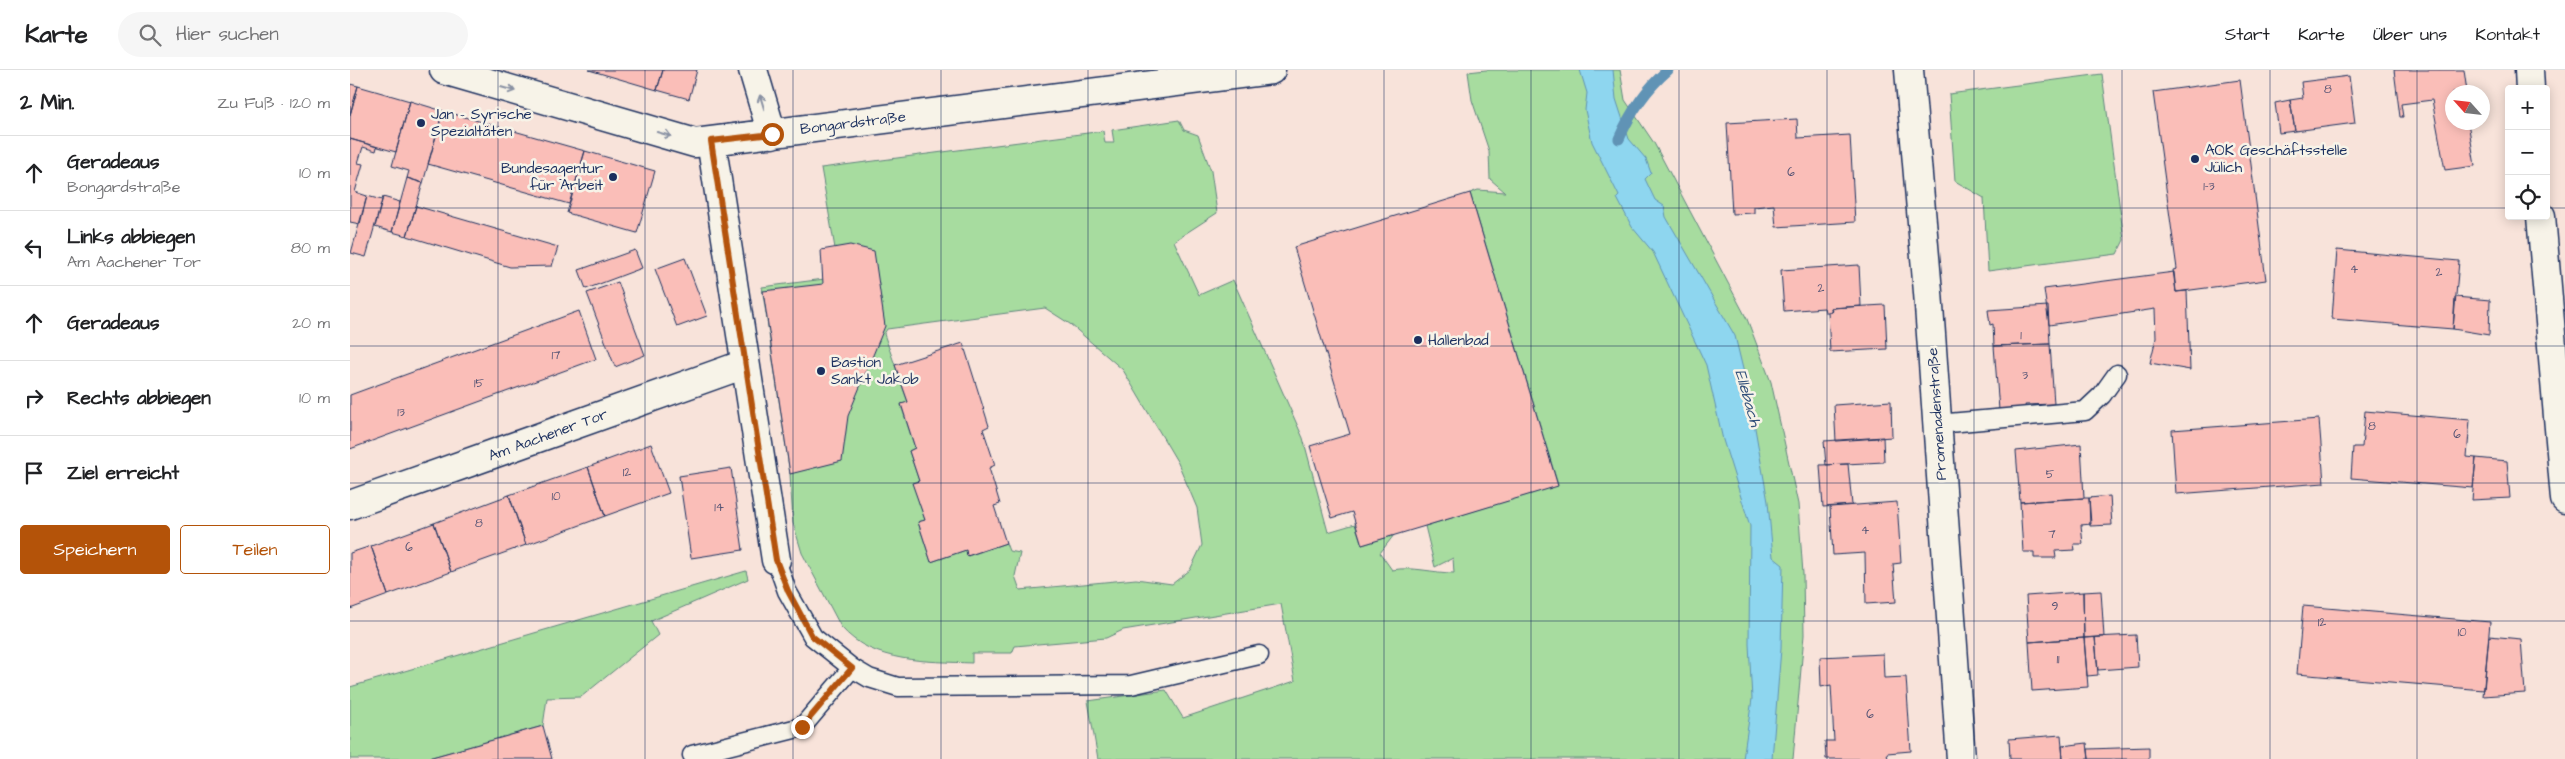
<!DOCTYPE html>
<html lang="de">
<head>
<meta charset="utf-8">
<style>
  body { margin:0; font-family:"Architects Daughter",sans-serif; background:#f6f6f6; color:#202124 }
  .controls { position:absolute; right:15px; top:15px; display:grid; overflow:hidden; border-radius:5px; box-shadow:0 2px 12px #0003 }
  .controls button { width:45px; height:45px; display:grid; place-items:center; padding:0; border:0; border-bottom:1px solid #e0e0e0; background:#fff; color:#202124; font:25px sans-serif }
  .compass { position:absolute; left:2095px; top:15px; width:45px; height:45px; border-radius:50%; background:#fff; box-shadow:0 2px 12px #0003; rotate:297deg }
  .stop { position:absolute; width:15px; height:15px; margin:-11px; border:4px solid #b45309; border-radius:50%; background:#fff }
  .stop.end { background:#b45309; border-color:#fff; box-shadow:0 1px 5px #0008 }
  .list { margin:0; padding:0; list-style:none }
  h2 { display:flex; justify-content:space-between; align-items:center; height:65px; margin:0; padding:0 20px; font-size:21px }
  h2 small { font-size:16px; font-weight:400; color:#757577 }
  .list li { display:grid; grid-template-columns:32px 1fr auto; gap:15px; align-items:center; box-sizing:border-box; height:75px; padding:0 20px; border-top:1px solid #e0e0e0 }
  .list b { display:block; font-size:19px; white-space:nowrap }
  .list p { margin:0; font-size:16px; white-space:nowrap; color:#757577 }
  .list em { font-size:16px; font-style:normal; color:#757577 }
  .actions { display:flex; gap:10px; padding:15px 20px }
  .actions a { flex:1; padding:11px 0; border:1px solid #b45309; border-radius:5px; text-align:center; font-size:18px; color:#b45309 }
  .actions .main { background:#b45309; color:#fff }
  .icon { flex:none; width:28px; height:28px; fill:none; stroke:currentColor; stroke-width:2; stroke-linecap:round; stroke-linejoin:round }
  .map { position:relative; flex:none; width:2215px; height:689px; overflow:hidden }
  header { display:flex; align-items:center; gap:30px; box-sizing:border-box; height:70px; padding:0 25px; background:#fff; border-bottom:1px solid #e0e0e0 }
  header strong { font-size:24px }
  nav { display:flex; gap:28px; margin-inline-start:auto; font-size:18px }
  .search { width:350px; height:45px; background:#f6f6f6; display:flex; align-items:center; gap:12px; box-sizing:border-box; padding:0 18px; border-radius:28px; color:#757577; font-size:19px }
  main { display:flex }
  aside { flex:1; background:#fff }
  .map>svg:first-child { display:block }
</style>
</head>
<body>
<header>
<strong>Karte</strong>
<div class="search"><svg class="icon" aria-label="search" viewBox="0 0 24 24"><circle cx="10" cy="10" r="6"/><path d="M15 15l6 6"/></svg>Hier suchen</div>
<nav><a>Start</a><a>Karte</a><a>Über uns</a><a>Kontakt</a></nav>
</header>
<main>
<aside>
<h2>2 Min.<small>Zu Fuß · 120 m</small></h2>
<ul class="list">
<li><svg class="icon" aria-label="ahead" viewBox="0 0 24 24"><path d="M12 20V5M6 11l6-6 6 6"/></svg><div><b>Geradeaus</b><p>Bongardstraße</p></div><em>10 m</em></li>
<li><svg class="icon" aria-label="left" viewBox="0 0 24 24"><path d="M17 20v-9H6M10 6l-5 5 5 5"/></svg><div><b>Links abbiegen</b><p>Am Aachener Tor</p></div><em>80 m</em></li>
<li><svg class="icon" aria-label="ahead" viewBox="0 0 24 24"><path d="M12 20V5M6 11l6-6 6 6"/></svg><div><b>Geradeaus</b></div><em>20 m</em></li>
<li><svg class="icon" aria-label="right" viewBox="0 0 24 24"><path d="M7 20v-9h11M14 6l5 5-5 5"/></svg><div><b>Rechts abbiegen</b></div><em>10 m</em></li>
<li><svg class="icon" aria-label="arrive" viewBox="0 0 24 24"><path d="M6 21V4h12l-3 4 3 4H6"/></svg><div><b>Ziel erreicht</b></div></li>
</ul>
<div class="actions"><a class="main">Speichern</a><a>Teilen</a></div>
</aside>
<div class="map">
<svg width="2215" height="689" viewBox="0 0 2215 689">
  <rect width="100%" height="100%" fill="#f8e3da"/>
  <filter id="ink" filterUnits="userSpaceOnUse"><feTurbulence type="fractalNoise" baseFrequency=".02" numOctaves="2"/><feDisplacementMap in="SourceGraphic" scale="10" xChannelSelector="R" yChannelSelector="G"/><feConvolveMatrix kernelMatrix="1 2 1 2 8 2 1 2 1" color-interpolation-filters="sRGB"/></filter>
  <g filter="url(#ink)">
    <path fill="#a7dc9f" stroke="#61867e" fill-rule="evenodd" d="M1136,0h134l5,30 29,43 93,176 24,63 27,122 5,70 1,61 -11,124h-695l-10,-58 78,-11 17,28 112,-37 -14,-77 -158,26 -17,8 -91,8 -3,7h-40v10c-44,-2 -99,1 -131,-36l-39,-74 -9,-30 -3,-49 -28,-187 78,-10 -19,-109 282,-37 2,12h9l-2,-13 67,-10 5,10 14,5 13,36 6,42 -43,28 25,54 34,-15 70,158 25,94 27,-8 7,21 32,-10 -14,18 12,17c21,-4 41,3 62,3l-1,-15 -18,9 -10,-41 133,-41 -88,-292 8,-3 27,2 -15,-13 -1,-28 -17,-51 -4,-28zM695,238l25,16 53,46 55,93 19,45 5,37 -12,25 -18,14 -36,-5 -116,11 -5,-14 5,-23 -11,-2 -3,-8 -38,13 -2,-6 -35,12 -13,-40 7,-2 -12,-37 6,-2 -10,-30 6,-3 -14,-43 7,-3 -24,-68 3,-5z
      M1752,4l22,166 -7,14 -129,17 -4,-73 -29,-17 -6,-87z
      M396,501l2,8 -97,42 7,14 -77,62 -34,1 -4,28 -118,33h-75v-72z"/>
    <path fill="#8ed6ef" stroke="#6093b5" d="M1230,0h33l3,29 13,40 17,20 5,14 -6,6 10,21 9,6 2,11 69,119 14,58 19,108 5,55 10,8 -2,84 -9,110h-29l9,-60 -3,-55 1,-118 -27,-86 -17,-75 -53,-113 -21,-25 -15,-29 2,-2 -27,-54 -7,-32 2,-17z"/>
    <g fill="none" stroke-linecap="round" stroke-linejoin="round">
      <path stroke="#6093b5" stroke-width="11" d="M1269,69c12,-28 27,-50 49,-69"/>
    </g>
    <path fill="#fabeb8" stroke="#1b2f5e" d="M239,0h74l-6,20z
      M313,0h34l-8,29 -32,-9z
      M2044,0h70l3,22h-15v30h16l7,44 -30,4 -13,-70 -31,4 2,13h-3z
      M1999,6l6,47 -60,8 -5,-31 13,-2 -2,-16z
      M1890,10l26,200 -90,12 -3,-22 4,-1 -24,-177z
      M0,14l8,2 -8,29z
      M8,16l52,15 -14,51 -46,-13v-24z
      M1940,30l5,31 -16,2 -4,-30z
      M60,31l33,10 -20,72 -16,-5 2,-7 -17,-5z
      M93,41l142,40 -16,53 -141,-40z
      M1447,49l1,19 52,-3 5,87 -79,5 -2,-22 -20,2v6l-22,1 -5,-91z
      M0,69l27,8 -1,4 -13,-4 -5,16 5,1 -8,28 12,4 -7,28 -10,-2z
      M235,81l70,20 -18,62 -70,-20z
      M57,108l16,5 -16,53 -15,-4z
      M1120,123l88,293 -196,59 -10,-33 -20,6 -22,-72 40,-12 -56,-187z
      M17,126l15,4 -16,57 -15,-4z
      M33,127l17,5 -8,30 -17,-5z
      M66,136l142,41 -6,19 -42,1 -103,-31z
      M500,175l24,6 11,75 -37,90 -6,45 -52,13 -27,-183 60,-7 -2,-34z
      M285,180l7,18 -56,21 -7,-19z
      M1987,180l122,11 -6,68 -121,-10z
      M335,188l22,58 -30,11 -22,-58z
      M1509,195l2,41 -30,2 1,4h-7l-1,-4 -40,3 -3,-41z
      M1824,202l2,20 11,-1 3,79 -40,-7 6,-25 -1,-29 -106,16 -5,-36z
      M268,212l27,73 -30,12 -28,-74z
      M2105,227l35,3 -1,35 -36,-6z
      M1535,235l2,44 -57,3 -2,-40h4l-1,-4z
      M1698,236l2,38 -56,2 -1,-22 -3,1 -2,-15z
      M229,241l17,48 -246,90v-54z
      M613,273l26,83 -6,3 12,36 -6,3 11,36 -6,2 12,37 -39,13 -1,-6 -35,12 -13,-40 7,-2 -13,-37 7,-2 -10,-30 6,-3 -14,-44 7,-2 -13,-37z
      M1700,274l4,60 -29,1 1,3 -27,2 -5,-64z
      M1541,331l1,36 -56,4 -2,-36z
      M2015,341l105,9 -3,37 9,1 -3,30 -122,-10 2,-31h9z
      M1969,349l5,64 -148,11 -4,-64z
      M1533,367l1,25 -58,3 -2,-24z
      M301,374l18,49 -64,23 -17,-49z
      M1731,374l3,54 -64,4 -4,-51z
      M2126,388l31,3 3,37 -38,2z
      M1498,394l4,41 -29,2 -3,-42z
      M238,397l17,49 -79,29 -17,-50z
      M381,398l12,82 -52,8 -12,-82z
      M159,425l17,50 -75,27 -17,-49z
      M1760,426l2,29 -22,1 -1,-28z
      M1734,428h5l2,26 -10,1 2,19h-9l1,6 -20,1 1,7h-22v-6h-11l-3,-50z
      M1547,432l4,61 -8,1 3,38 -30,2 -1,-51 -32,2 -3,-48z
      M84,453l17,49 -63,23 -17,-49z
      M21,476l17,49 -38,14v-56z
      M1751,521l3,46 -20,1 -1,-46z
      M1733,522l1,46 -55,4 -3,-46z
      M1953,536l187,16 -6,68 -187,-16z
      M1786,565l2,32 -40,3 -3,-33z
      M2139,566l32,3 4,54 -42,3z
      M1745,567l3,38 -11,1 -3,-38z
      M1734,568l4,49 -56,4 -3,-49z
      M1533,584l1,24 22,-1 5,74 -24,2 1,6h-62l-1,-18h9l-3,-56 -10,2 -1,-30z
      M193,656l9,33h-127z
      M1711,665l2,24h-53l-1,-20z
      M1737,673l2,16h-26l-1,-13z
      M1799,677v12h-60l-1,-10z"/>
    <g fill="none" stroke-linecap="round" stroke-linejoin="round">
      <defs>
        <path id="service" d="M1587,354l148,-13 17,-16 15,-21
          M426,490l11,31 26,46 39,31 17,10 29,9 233,-2 128,-30
          M342,685l110,-28 50,-59"/>
        <path id="minor" d="M94,0l251,73 576,-73
          M403,0l19,64
          M1559,0l19,222 33,467
          M2179,0l1,19
          M361,71l65,419
          M2191,146l24,283
          M0,435l395,-141"/>
      </defs>
      <use href="#service" stroke="#1b2f5e" stroke-width="21"/>
      <use href="#minor" stroke="#1b2f5e" stroke-width="31"/>
      <use href="#service" stroke="#f7f3e8" stroke-width="18"/>
      <use href="#minor" stroke="#f7f3e8" stroke-width="28"/>
    </g>
    <defs><path id="oneway-shaft" d="M-6 0H5M1.5-3L5.5 0L1.5 3" fill="none" stroke-width="1.6" stroke-linecap="round" stroke-linejoin="round" transform="scale(1.25)"/></defs>
    <g stroke="#8991a3">
      <use href="#oneway-shaft" transform="translate(158 19) rotate(16)"/>
      <use href="#oneway-shaft" transform="translate(412 32) rotate(-107)"/>
      <use href="#oneway-shaft" transform="translate(314 64) rotate(16)"/>
    </g>
  </g>
  <g fill="none" stroke-linecap="round" stroke-linejoin="round" filter="url(#ink)">
    <path stroke="#b45309" stroke-width="6" d="M422,64l-61,7 65,419 12,31 24,45 40,32 -50,59"/>
  </g>
  <path fill="none" stroke="#1b2f5e" stroke-width="1" stroke-opacity="0.55" d="M148,0v689M295,0v689M443,0v689M591,0v689M738,0v689M886,0v689M1034,0v689M1181,0v689M1329,0v689M1477,0v689M1624,0v689M1772,0v689M1920,0v689M2067,0v689M0,138h2159M2196,138h19M0,276h2215M0,413h2215M0,551h2215"/>
  <g fill="#1b2f5e" stroke="#f7f3e8" stroke-width="2">
    <circle cx="71" cy="53" r="5"/>
    <circle cx="1845" cy="89" r="5"/>
    <circle cx="263" cy="107" r="5"/>
    <circle cx="1068" cy="270" r="5"/>
    <circle cx="471" cy="301" r="5"/>
  </g>
  <g text-anchor="middle" dominant-baseline="central" stroke-width="5" stroke-linejoin="round" paint-order="stroke">
    <g font-size="12" fill="#535374">
      <text x="1978" y="19">8</text>
      <text x="1441" y="102">6</text>
      <text x="1859" y="116">1-3</text>
      <text x="2004" y="199">4</text>
      <text x="2089" y="202">2</text>
      <text x="1471" y="218">2</text>
      <text x="1671" y="265">1</text>
      <text x="206" y="285">17</text>
      <text x="1675" y="305">3</text>
      <text x="129" y="313">15</text>
      <text x="51" y="342">13</text>
      <text x="2022" y="356">8</text>
      <text x="2107" y="364">6</text>
      <text x="277" y="402">12</text>
      <text x="1700" y="404">5</text>
      <text x="206" y="426">10</text>
      <text x="369" y="437">14</text>
      <text x="129" y="453">8</text>
      <text x="1515" y="460">4</text>
      <text x="1702" y="464">7</text>
      <text x="59" y="477">6</text>
      <text x="1705" y="536">9</text>
      <text x="1972" y="552">12</text>
      <text x="2112" y="562">10</text>
      <text x="1708" y="589">11</text>
      <text x="1520" y="644">6</text>
    </g>
    <g font-size="15" fill="#1b2f5e" stroke="#f7f3e8" text-anchor="start">
      <text x="81" y="44">Jan - Syrische<tspan x="81" dy="17">Spezialtäten</tspan></text>
      <text x="1855" y="80">AOK Geschäftsstelle<tspan x="1855" dy="17">Jülich</tspan></text>
      <text x="253" y="98" text-anchor="end">Bundesagentur<tspan x="253" dy="17">für Arbeit</tspan></text>
      <text x="1078" y="270">Hallenbad</text>
      <text x="481" y="292">Bastion<tspan x="481" dy="17">Sankt Jakob</tspan></text>
    </g>
    <g font-size="15" fill="#1b2f5e" stroke="#f7f3e8">
      <text transform="translate(503 53) rotate(-7)">Bongardstraße</text>
      <text transform="translate(1587 344) rotate(-94)">Promenadenstraße</text>
      <text transform="translate(198 365) rotate(-20)">Am Aachener Tor</text>
    </g>
    <g font-size="16" font-style="italic" fill="#32507b" stroke="#f7f3e8">
      <text transform="translate(1398 328) rotate(74)">Ellebach</text>
    </g>
  </g>
</svg>
<div class="controls">
<button>+</button>
<button>−</button>
<button><svg class="icon" aria-label="locate" viewBox="0 0 24 24"><circle cx="12" cy="12" r="6"/><path d="M12 2v4M12 18v4M2 12h4M18 12h4"/></svg></button>
</div>
<svg class="compass" viewBox="-18 -18 36 36"><path d="M0-13l5 13h-10z" fill="#e53935"/><path d="M0 13l5-13h-10z" fill="#757577"/></svg>
<div class="stop" style="left:422px;top:64px"></div>
<div class="stop end" style="left:452px;top:657px"></div>
</div>
</main>
</body>
</html>
